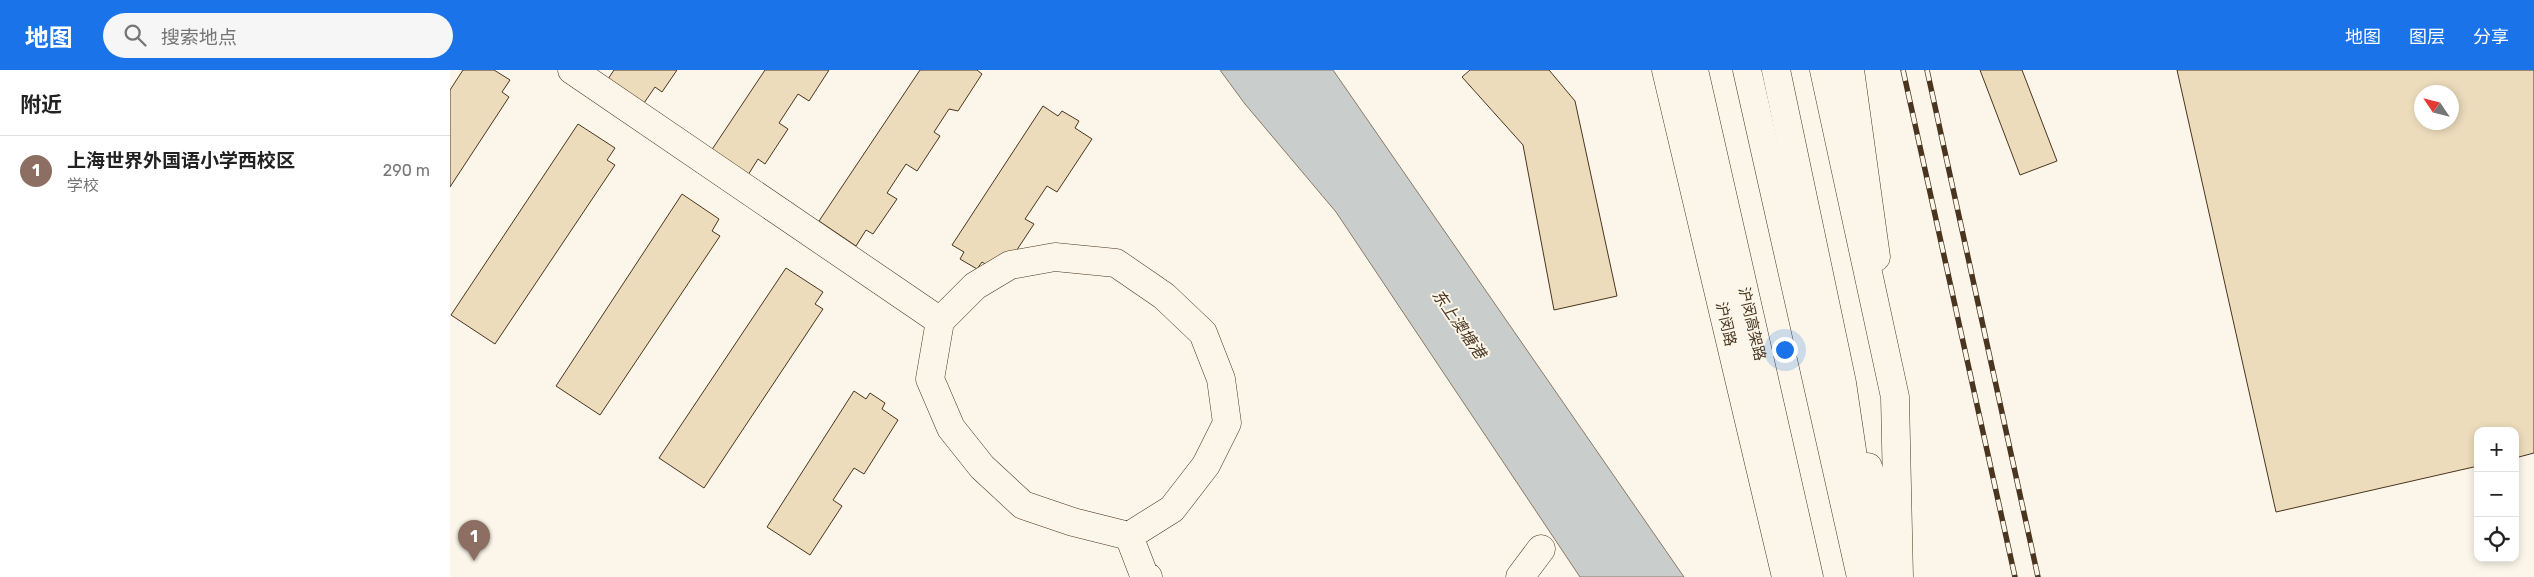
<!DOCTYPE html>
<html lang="zh">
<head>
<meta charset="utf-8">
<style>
  body { margin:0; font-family:Rubik,"Noto Sans SC",sans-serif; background:#f6f6f6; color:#222 }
  .controls { position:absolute; right:15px; bottom:15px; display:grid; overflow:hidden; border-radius:10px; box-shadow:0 2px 8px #0003 }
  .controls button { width:45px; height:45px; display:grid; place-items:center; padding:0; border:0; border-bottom:1px solid #e0e0e0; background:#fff; color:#222; font:25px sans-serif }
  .compass { position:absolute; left:1964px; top:15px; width:45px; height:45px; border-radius:50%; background:#fff; box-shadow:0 2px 8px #0003; rotate:305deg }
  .you { position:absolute; left:1334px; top:279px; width:18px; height:18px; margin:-12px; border:4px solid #fff; border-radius:50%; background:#1a73e8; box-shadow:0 0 0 8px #1a73e833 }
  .badge { display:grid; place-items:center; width:32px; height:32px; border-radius:50%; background:#1a73e8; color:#fff; font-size:16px; font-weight:700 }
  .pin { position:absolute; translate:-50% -41px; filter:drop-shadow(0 1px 2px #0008) }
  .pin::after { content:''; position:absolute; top:26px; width:18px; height:15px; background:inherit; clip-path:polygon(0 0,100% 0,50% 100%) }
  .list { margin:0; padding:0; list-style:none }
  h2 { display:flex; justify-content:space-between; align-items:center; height:65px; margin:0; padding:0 20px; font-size:21px }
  h2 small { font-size:16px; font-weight:400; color:#767676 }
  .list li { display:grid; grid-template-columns:32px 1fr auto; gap:15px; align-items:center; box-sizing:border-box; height:70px; padding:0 20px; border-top:1px solid #e0e0e0 }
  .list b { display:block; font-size:19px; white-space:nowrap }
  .list p { margin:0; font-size:16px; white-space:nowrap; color:#767676 }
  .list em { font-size:16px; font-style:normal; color:#767676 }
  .icon { flex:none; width:28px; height:28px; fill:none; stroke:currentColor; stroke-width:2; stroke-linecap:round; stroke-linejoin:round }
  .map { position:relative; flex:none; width:2084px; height:507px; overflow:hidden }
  header { display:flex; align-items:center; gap:30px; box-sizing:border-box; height:70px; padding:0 25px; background:#1a73e8; color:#fff }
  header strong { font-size:24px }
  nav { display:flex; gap:28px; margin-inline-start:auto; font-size:18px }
  .search { width:350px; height:45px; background:#f6f6f6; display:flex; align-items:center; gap:12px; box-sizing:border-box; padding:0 18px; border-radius:28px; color:#767676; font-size:19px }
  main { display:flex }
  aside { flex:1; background:#fff }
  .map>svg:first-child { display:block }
</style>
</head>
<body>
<header>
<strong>地图</strong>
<div class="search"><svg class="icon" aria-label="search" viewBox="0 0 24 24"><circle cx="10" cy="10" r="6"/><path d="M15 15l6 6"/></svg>搜索地点</div>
<nav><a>地图</a><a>图层</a><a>分享</a></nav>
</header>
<main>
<aside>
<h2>附近<small></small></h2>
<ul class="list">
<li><span class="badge" style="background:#8d6e63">1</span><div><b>上海世界外国语小学西校区</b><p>学校</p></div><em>290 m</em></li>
</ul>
</aside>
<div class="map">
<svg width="2084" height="507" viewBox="0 0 2084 507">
  <rect width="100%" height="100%" fill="#fbf6e9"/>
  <path fill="#c9cecd" stroke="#887966" d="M770,0h113l351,507h-104l-244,-365 -91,-108z"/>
  <path fill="#ecdcbc" stroke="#4a3520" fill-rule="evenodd" d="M13,0h31l16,10 -8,12 7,5 -59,90v-97z
    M164,0h63l-15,22 -7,-5 -11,16 -36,-24z
    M315,0h64l-20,31 -11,-7 -19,29 9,6 -23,35 -7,-5 -10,16 -37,-24z
    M470,0h57l5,4 -24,37 -9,-2 -15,23 6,4 -23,35 -11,-7 -19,29 10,6 -24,35 -7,-4 -10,16 -37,-25z
    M1020,0h79l26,31 42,195 -63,14 -31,-165 -61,-68z
    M1530,0h42l35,91 -37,14z
    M1727,0h357v383l-19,5v-27h-37v35l-202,46zM1972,22h30v30h-30z
    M593,36l15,10 4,-5 17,10 -4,7 17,11 -35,53 -10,-6 -22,33 9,5 -33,50 -19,-12 -5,7 -17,-10 4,-7 -12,-7z
    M128,54l37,24 -8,12 8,5 -120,179 -44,-29z
    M232,124l37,25 -7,12 8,5 -120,179 -44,-29z
    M336,198l37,24 -8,12 8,5 -119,179 -45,-30z
    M404,321l12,8 4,-6 15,10 -3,6 16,11 -34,54 -10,-6 -21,32 9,6 -32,49 -43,-28z"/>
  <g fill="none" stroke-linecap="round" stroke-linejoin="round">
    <defs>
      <path id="minor" d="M122,0l368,251
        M605,187l61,6 48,33 39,37 18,46 6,44 -21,42 -34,44 -43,27 -56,-14 -50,-17 -41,-38 -31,-39 -21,-49 10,-58 35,-35 35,-21z
        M679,466l15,39 4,2
        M1070,507l21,-28"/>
      <path id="secondary" d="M1400,0l26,187"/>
      <path id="primary" d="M1216,0l120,507
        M1326,0l66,313 18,121 15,73
        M1418,397l17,52 7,35"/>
      <path id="trunk" d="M1244,0l115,507
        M1297,0l114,507
        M1374,0l71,327 4,180"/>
    </defs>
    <use href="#minor" stroke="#4a3520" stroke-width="29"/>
    <use href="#secondary" stroke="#4a3520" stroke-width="29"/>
    <use href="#primary" stroke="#4a3520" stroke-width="29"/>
    <use href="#trunk" stroke="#4a3520" stroke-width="29"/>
    <use href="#minor" stroke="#fbf6e9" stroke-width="28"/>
    <use href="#secondary" stroke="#fbf6e9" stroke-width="28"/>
    <use href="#primary" stroke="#fbf6e9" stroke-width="28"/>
    <use href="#trunk" stroke="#fbf6e9" stroke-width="28"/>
    <defs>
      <path id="rail" d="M1453,0l112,507
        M1477,0l111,507"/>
    </defs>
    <use href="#rail" stroke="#4a3520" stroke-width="5.5"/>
    <use href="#rail" stroke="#fbf6e9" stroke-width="4" stroke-dasharray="11" stroke-linecap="butt"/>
  </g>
  <g text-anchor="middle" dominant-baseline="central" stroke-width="4" stroke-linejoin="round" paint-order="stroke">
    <g font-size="15" fill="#4a3520" stroke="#fbf6e9">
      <text transform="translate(1276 254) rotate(77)">沪闵路</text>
      <text transform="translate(1302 254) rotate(77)">沪闵高架路</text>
    </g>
    <g font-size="16" font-style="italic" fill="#4a3520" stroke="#fbf6e9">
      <text transform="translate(1009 254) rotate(55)">东上澳塘港</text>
    </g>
  </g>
</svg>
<div class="controls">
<button>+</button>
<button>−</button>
<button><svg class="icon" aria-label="locate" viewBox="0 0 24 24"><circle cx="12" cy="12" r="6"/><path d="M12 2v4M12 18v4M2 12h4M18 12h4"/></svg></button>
</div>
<svg class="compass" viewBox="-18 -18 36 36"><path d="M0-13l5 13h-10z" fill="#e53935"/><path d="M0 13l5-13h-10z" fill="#767676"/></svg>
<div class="you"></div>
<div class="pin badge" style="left:24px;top:491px;background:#8d6e63">1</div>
</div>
</main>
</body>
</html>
